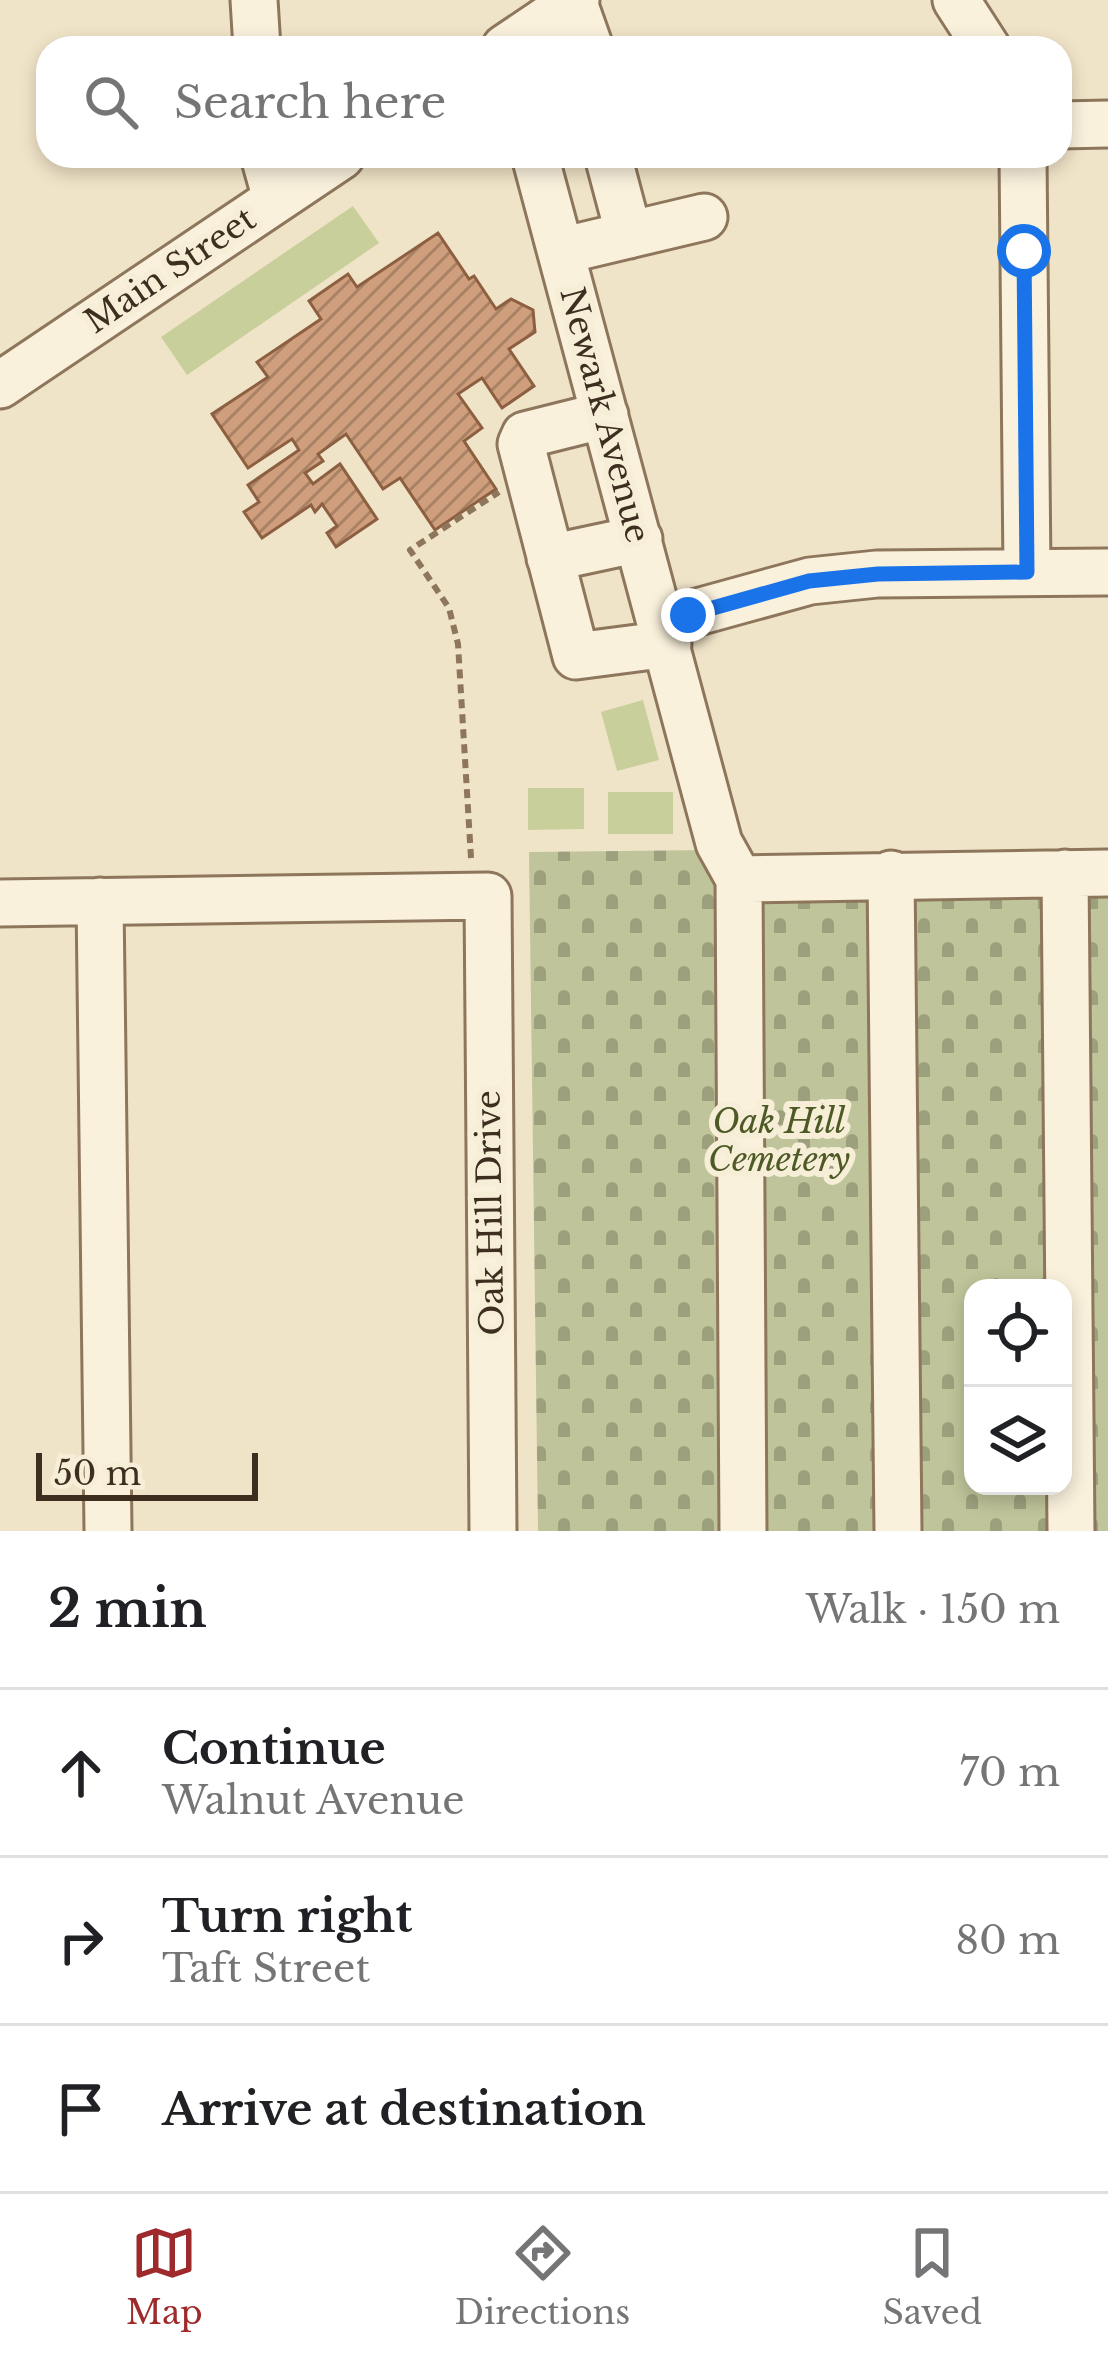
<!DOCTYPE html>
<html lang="en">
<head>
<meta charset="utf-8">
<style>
  body { margin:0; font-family:"Libre Baskerville",serif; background:#f6f6f6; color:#202124 }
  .controls { position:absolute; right:36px; bottom:36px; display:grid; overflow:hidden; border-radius:24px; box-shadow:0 6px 18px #0003 }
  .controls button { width:108px; height:108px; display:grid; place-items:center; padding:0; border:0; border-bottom:3px solid #e0e0e0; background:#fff; color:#202124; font:60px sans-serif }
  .scale { position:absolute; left:36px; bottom:30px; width:222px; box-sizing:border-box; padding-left:12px; border:6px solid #3d2e20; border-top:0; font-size:33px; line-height:42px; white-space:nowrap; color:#3d2e20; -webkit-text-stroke:9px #f7eed8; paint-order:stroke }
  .stop { position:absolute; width:36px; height:36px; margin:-27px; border:9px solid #1a73e8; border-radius:50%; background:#fff }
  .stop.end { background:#1a73e8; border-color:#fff; box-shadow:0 3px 12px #0008 }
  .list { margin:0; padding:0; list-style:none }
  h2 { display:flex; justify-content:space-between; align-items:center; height:156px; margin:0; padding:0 48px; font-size:51px }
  h2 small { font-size:39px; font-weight:400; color:#757577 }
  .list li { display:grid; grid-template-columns:78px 1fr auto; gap:36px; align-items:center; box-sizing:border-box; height:168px; padding:0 48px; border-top:3px solid #e0e0e0 }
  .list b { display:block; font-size:45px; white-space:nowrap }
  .list p { margin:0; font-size:39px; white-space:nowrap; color:#757577 }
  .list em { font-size:39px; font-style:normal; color:#757577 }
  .icon { flex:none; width:66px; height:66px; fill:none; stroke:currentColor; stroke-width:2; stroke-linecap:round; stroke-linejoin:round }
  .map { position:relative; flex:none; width:1108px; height:1531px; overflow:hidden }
  .search { position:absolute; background:#fff; box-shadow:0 6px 18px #0003; left:36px; right:36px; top:36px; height:132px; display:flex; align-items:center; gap:30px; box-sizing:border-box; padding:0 42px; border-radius:36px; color:#757577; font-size:45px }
  .sheet { height:660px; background:#fff }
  nav { display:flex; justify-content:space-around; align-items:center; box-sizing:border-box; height:168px; border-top:3px solid #e0e0e0; background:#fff; font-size:33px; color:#757577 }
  nav a { display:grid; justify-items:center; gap:6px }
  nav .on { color:#9e2a2b }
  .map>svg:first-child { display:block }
</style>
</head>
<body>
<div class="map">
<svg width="1108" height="1531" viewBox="0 0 1108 1531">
  <defs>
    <pattern id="cemetery-stones" width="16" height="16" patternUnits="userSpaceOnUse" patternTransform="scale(3)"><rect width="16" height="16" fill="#bfc49a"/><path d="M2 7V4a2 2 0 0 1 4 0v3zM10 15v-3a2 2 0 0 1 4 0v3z" fill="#9ca07d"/></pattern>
    <pattern id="building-hatch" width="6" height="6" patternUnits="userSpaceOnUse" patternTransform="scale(3)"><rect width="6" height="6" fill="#cf9f7d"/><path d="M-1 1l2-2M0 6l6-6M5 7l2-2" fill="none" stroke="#a98266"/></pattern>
  </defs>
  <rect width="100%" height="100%" fill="#f0e4c8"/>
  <path fill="url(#cemetery-stones)" fill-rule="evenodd" d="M712,850l14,45 382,-11v647h-570l-9,-679zM973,1288h90v198h-90z"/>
  <path fill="#c9cf9b" d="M353,206l26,37 -192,132 -26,-38z
    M643,700l16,60 -42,11 -16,-59z
    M528,788h56v41l-56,1z
    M608,792h65v42h-65z"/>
  <path fill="url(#building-hatch)" stroke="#8d5f41" stroke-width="3" d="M438,233l31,46 5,-3 22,33 15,-10 22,11 2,22 -26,17 25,37 -32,22 -20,-30 -24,16 24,34 -18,13 32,48 -61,41 -35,-52 -17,11 -37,-55 -28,20 5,7 -18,12 8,11 27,-20 37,55 -41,28 -9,-14 10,-7 -15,-22 -7,8 -4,-7 -49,33 -18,-26 15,-10 -11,-17 51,-35 -7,-11 -44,29 -36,-54 56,-37 -11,-15 64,-43 -12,-18 39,-27 9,13z"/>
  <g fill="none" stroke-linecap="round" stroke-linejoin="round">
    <defs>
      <path id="minor" d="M254,0l3,48
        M573,0l17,48
        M956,0l31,48
        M505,48l71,-48
        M1060,125l48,-1
        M264,156l12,43
        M535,156l184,687 20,36 4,652
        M608,156l21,79
        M1023,156l4,416
        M561,251l143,-34
        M0,385l341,-229
        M605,415l-80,20 -4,9 55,212 92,-12
        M550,558l89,-19
        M661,622l149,-41 67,-7 231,-2
        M1065,873l6,658
        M891,874l7,657
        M739,879l369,-6
        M100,901l8,630
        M0,903l488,-7 5,635"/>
    </defs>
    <use href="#minor" stroke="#8d765c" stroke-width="51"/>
    <path stroke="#8d765c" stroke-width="6" stroke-dasharray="9 6" stroke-linecap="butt" d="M471,858l-13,-214 -9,-36 -39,-58 89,-58"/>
    <use href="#minor" stroke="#faf1dc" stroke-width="45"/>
  </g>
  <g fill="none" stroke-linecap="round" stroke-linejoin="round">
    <path stroke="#1a73e8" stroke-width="15" d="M688,615l121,-34 69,-7 149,-2 -3,-321"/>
  </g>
  <g text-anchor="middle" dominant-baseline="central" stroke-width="12" stroke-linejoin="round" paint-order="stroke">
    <g font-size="33" fill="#3d2e20" stroke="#f7eed8">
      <text transform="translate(170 270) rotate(-34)">Main Street</text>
      <text transform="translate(605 415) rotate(75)">Newark Avenue</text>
      <text transform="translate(490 1213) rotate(-91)">Oak Hill Drive</text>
    </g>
    <g font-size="33" font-style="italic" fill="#4d5a26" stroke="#f7eed8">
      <text x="779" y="1121">Oak Hill<tspan x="779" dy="38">Cemetery</tspan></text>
    </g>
  </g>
</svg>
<div class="controls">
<button><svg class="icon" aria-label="locate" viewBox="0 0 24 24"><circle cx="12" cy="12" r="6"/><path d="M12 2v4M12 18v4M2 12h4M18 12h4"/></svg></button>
<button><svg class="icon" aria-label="layers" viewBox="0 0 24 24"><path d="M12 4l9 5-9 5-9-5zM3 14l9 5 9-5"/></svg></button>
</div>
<div class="scale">50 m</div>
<div class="stop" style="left:1024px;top:251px"></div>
<div class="stop end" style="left:688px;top:615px"></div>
<div class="search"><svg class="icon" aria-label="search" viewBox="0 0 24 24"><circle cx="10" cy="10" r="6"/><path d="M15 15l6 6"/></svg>Search here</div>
</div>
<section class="sheet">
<h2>2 min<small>Walk · 150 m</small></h2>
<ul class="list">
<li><svg class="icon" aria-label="ahead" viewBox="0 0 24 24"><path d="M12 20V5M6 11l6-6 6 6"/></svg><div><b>Continue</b><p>Walnut Avenue</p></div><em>70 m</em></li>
<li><svg class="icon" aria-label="right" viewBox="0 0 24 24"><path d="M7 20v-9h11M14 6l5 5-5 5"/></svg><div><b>Turn right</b><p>Taft Street</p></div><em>80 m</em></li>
<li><svg class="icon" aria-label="arrive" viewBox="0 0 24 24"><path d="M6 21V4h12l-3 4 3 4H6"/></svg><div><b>Arrive at destination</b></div></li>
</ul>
</section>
<nav>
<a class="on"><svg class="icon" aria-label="map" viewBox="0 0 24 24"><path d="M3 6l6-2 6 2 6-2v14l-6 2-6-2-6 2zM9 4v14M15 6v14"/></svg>Map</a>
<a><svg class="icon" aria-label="directions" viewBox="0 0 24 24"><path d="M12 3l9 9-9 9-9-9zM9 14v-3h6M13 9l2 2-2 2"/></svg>Directions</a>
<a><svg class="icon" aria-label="saved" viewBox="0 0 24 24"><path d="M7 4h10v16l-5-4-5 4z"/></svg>Saved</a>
</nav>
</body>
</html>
